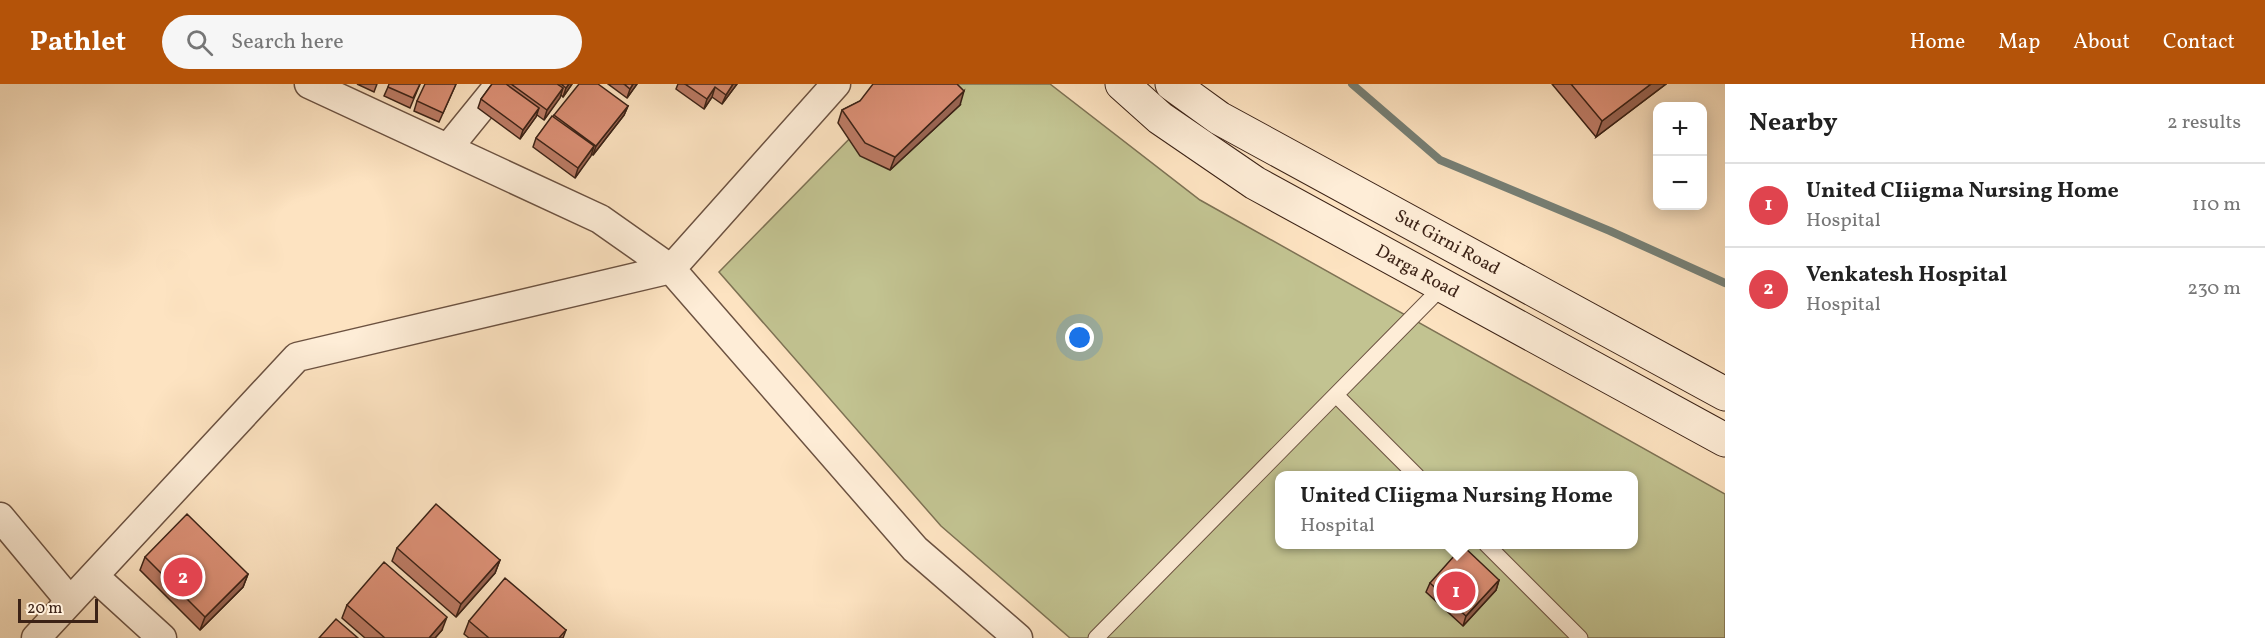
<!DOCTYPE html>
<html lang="en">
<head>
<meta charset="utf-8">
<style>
  body { margin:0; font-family:Vollkorn,serif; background:#f6f6f6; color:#222 }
  .controls { position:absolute; right:18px; top:18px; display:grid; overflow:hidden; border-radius:12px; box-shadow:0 3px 15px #0003 }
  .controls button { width:54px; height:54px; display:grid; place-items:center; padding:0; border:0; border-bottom:2px solid #e0e0e0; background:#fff; color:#222; font:30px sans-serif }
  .scale { position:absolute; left:18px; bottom:15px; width:80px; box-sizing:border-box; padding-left:6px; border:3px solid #3b2216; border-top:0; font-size:16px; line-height:21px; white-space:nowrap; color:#3b2216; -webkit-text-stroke:4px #feedd7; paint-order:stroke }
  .you { position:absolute; left:1080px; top:254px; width:21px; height:21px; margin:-15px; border:4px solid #fff; border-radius:50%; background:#1a73e8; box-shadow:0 0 0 9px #1a73e833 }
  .badge { display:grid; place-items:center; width:39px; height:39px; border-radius:50%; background:#b45309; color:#fff; font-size:20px; font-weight:700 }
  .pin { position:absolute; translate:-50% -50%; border:3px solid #fff; box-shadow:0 2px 6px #0006 }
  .popup { position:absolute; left:1275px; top:387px; width:363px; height:78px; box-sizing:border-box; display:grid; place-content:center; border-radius:12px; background:#fff; filter:drop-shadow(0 2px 4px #0005); font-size:20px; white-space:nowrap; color:#767676 }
  .popup b { font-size:22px; color:#222 }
  .popup::after { content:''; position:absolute; left:50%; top:100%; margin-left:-12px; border:12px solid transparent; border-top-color:#fff }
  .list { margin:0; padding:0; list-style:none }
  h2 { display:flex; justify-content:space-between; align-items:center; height:78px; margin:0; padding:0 24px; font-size:26px }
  h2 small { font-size:20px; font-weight:400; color:#767676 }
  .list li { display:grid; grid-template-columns:39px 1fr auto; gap:18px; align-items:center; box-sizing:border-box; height:84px; padding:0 24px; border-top:2px solid #e0e0e0 }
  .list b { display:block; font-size:22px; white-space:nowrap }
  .list p { margin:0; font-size:20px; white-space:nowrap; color:#767676 }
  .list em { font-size:20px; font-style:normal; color:#767676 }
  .icon { flex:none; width:33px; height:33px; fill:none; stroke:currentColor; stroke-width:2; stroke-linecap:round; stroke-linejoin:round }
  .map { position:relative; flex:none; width:1725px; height:554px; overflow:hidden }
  header { display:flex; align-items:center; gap:36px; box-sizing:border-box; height:84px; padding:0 30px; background:#b45309; color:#fff }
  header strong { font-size:28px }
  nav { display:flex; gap:33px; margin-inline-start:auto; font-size:21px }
  .search { width:420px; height:54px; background:#f6f6f6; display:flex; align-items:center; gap:15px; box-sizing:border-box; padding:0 21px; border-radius:33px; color:#767676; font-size:22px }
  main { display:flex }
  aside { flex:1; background:#fff }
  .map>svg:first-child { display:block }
</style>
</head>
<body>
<header>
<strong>Pathlet</strong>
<div class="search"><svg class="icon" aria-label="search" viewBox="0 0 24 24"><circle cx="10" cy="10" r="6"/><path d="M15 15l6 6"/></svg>Search here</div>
<nav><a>Home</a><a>Map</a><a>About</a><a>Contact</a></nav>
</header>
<main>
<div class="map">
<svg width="1725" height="554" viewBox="0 0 1725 554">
  <rect width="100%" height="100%" fill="#fde3c1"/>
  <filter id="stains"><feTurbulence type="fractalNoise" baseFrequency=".00333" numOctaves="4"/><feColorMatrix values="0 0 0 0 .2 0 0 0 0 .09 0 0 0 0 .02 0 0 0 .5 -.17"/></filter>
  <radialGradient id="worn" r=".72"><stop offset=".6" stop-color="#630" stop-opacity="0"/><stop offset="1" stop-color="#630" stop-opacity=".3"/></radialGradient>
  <path fill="#c2c391" stroke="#7e7254" stroke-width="1.5" fill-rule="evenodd" d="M903,0h147l150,116 525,294v144h-655l-129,-112 -222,-254zM1279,392h354v68h-354z"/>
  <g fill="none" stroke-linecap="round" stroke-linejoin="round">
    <path stroke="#778076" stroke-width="8" d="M1352,0l88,76 170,71 115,52"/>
    <defs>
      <path id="service" d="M1336,311l81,81
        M1486,460l94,94
        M1096,554l347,-352"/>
      <path id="minor" d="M309,0l291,135 71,50 244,280 103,89
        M448,64l52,-64
        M0,433l70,84
        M94,492l68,62
        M36,554l261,-281 374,-88 165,-185"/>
      <g id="secondary">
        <path id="s1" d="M1122,0l38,34 95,65 470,257"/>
        <path id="s2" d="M1172,0l47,34 506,276"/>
      </g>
    </defs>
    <use href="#service" stroke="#6c5241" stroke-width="17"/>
    <use href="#minor" stroke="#6c5241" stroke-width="31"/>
    <use href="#secondary" stroke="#3b2216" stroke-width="35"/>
    <use href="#service" stroke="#feedd7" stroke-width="15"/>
    <use href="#minor" stroke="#feedd7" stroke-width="28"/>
    <use href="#secondary" stroke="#feedd7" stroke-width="33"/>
  </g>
  <path fill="#bc7b65" stroke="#3b2216" stroke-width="1.5" d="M357,0h20l-3,8z
    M420,0l-10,24 -26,-12 4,-9z
    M456,0l-17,38 -25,-11 3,-10z
    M492,0h80l-9,13 -2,-2 -17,25 -7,-5 -17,24 -42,-31 3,-9z
    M608,0h29l-10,14z
    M678,0h59l-15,20 -10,-7 -8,12 -28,-20z
    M1552,0h114l-70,53z
    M860,17l100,4 -70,65 -30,-14 -22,-33 4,-13z
    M628,22l-4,9 -31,40 -2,-1 -16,24 -42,-31 3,-9 18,-23z
    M397,464l103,12 -5,13 -39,44 -64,-56z
    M145,473l103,17 -5,13 -43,43 -60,-60z
    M1499,496l-3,10 -33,36 -37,-34 4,-9z
    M347,521l95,25 -7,8h-70l-23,-20z
    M469,537l97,9 -3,8h-94l-5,-4z"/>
  <path fill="#996452" stroke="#3b2216" stroke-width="1.5" d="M569,0h3l-9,13 3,-9z
    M633,0h4l-10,14 3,-9z
    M733,0h4l-15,20 4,-9z
    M1651,0h15l-70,53 6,-16z
    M715,3l-3,10 -8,12 3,-10z
    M563,4l-3,10 -16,22 3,-10z
    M964,7l-4,14 -70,65 5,-13z
    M628,22l-4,9 -31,40 3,-9z
    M539,24l-3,9 -16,22 3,-9z
    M594,62l-3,10 -16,22 3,-10z
    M500,476l-5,13 -39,44 5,-13z
    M248,490l-5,13 -43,43 5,-13z
    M1499,496l-3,10 -33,36 3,-10z
    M447,533l-5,13 -7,8h-6z"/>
  <path fill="#db8f75" stroke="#3b2216" stroke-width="1.5" d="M389,0h31l-7,14 -25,-11z
    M425,0h31l-13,29 -26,-12z
    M492,0h14l33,24 -16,22 -42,-31z
    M511,0h46l6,4 -16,22z
    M561,0h8l-3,4z
    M579,0h19l30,22 -32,40 -42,-31z
    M624,0h9l-3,5z
    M685,0h48l-7,11 -11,-8 -8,12z
    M873,0h84l7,7 -69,66 -30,-14 -23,-33 18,-9z
    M1571,0h80l-49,37z
    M552,32l42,30 -16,22 -42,-30z
    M436,420l64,56 -39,44 -64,-56z
    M187,430l61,60 -43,43 -60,-60z
    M1463,462l36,34 -33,36 -36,-33z
    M384,478l63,55 -18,21h-44l-38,-33z
    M505,494l61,52 -7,8h-70l-20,-17z
    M336,535l22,19h-39z"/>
  <g text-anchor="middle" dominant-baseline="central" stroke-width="4.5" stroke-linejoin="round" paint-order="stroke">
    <g font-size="18" fill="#3b2216" stroke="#feedd7">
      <text stroke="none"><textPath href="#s2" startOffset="318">Sut Girni Road</textPath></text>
      <text stroke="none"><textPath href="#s1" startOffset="351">Darga Road</textPath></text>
    </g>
  </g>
  <rect width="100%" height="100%" filter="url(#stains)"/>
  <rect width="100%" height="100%" fill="url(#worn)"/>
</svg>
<div class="controls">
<button>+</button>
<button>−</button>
</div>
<div class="scale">20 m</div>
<div class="you"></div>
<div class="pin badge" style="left:1456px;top:507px;background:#e0444e">1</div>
<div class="popup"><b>United CIiigma Nursing Home</b>Hospital</div>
<div class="pin badge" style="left:183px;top:493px;background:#e0444e">2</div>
</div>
<aside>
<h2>Nearby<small>2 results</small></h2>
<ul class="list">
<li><span class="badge" style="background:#e0444e">1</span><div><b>United CIiigma Nursing Home</b><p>Hospital</p></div><em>110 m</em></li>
<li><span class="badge" style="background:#e0444e">2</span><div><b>Venkatesh Hospital</b><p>Hospital</p></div><em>230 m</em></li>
</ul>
</aside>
</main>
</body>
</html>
